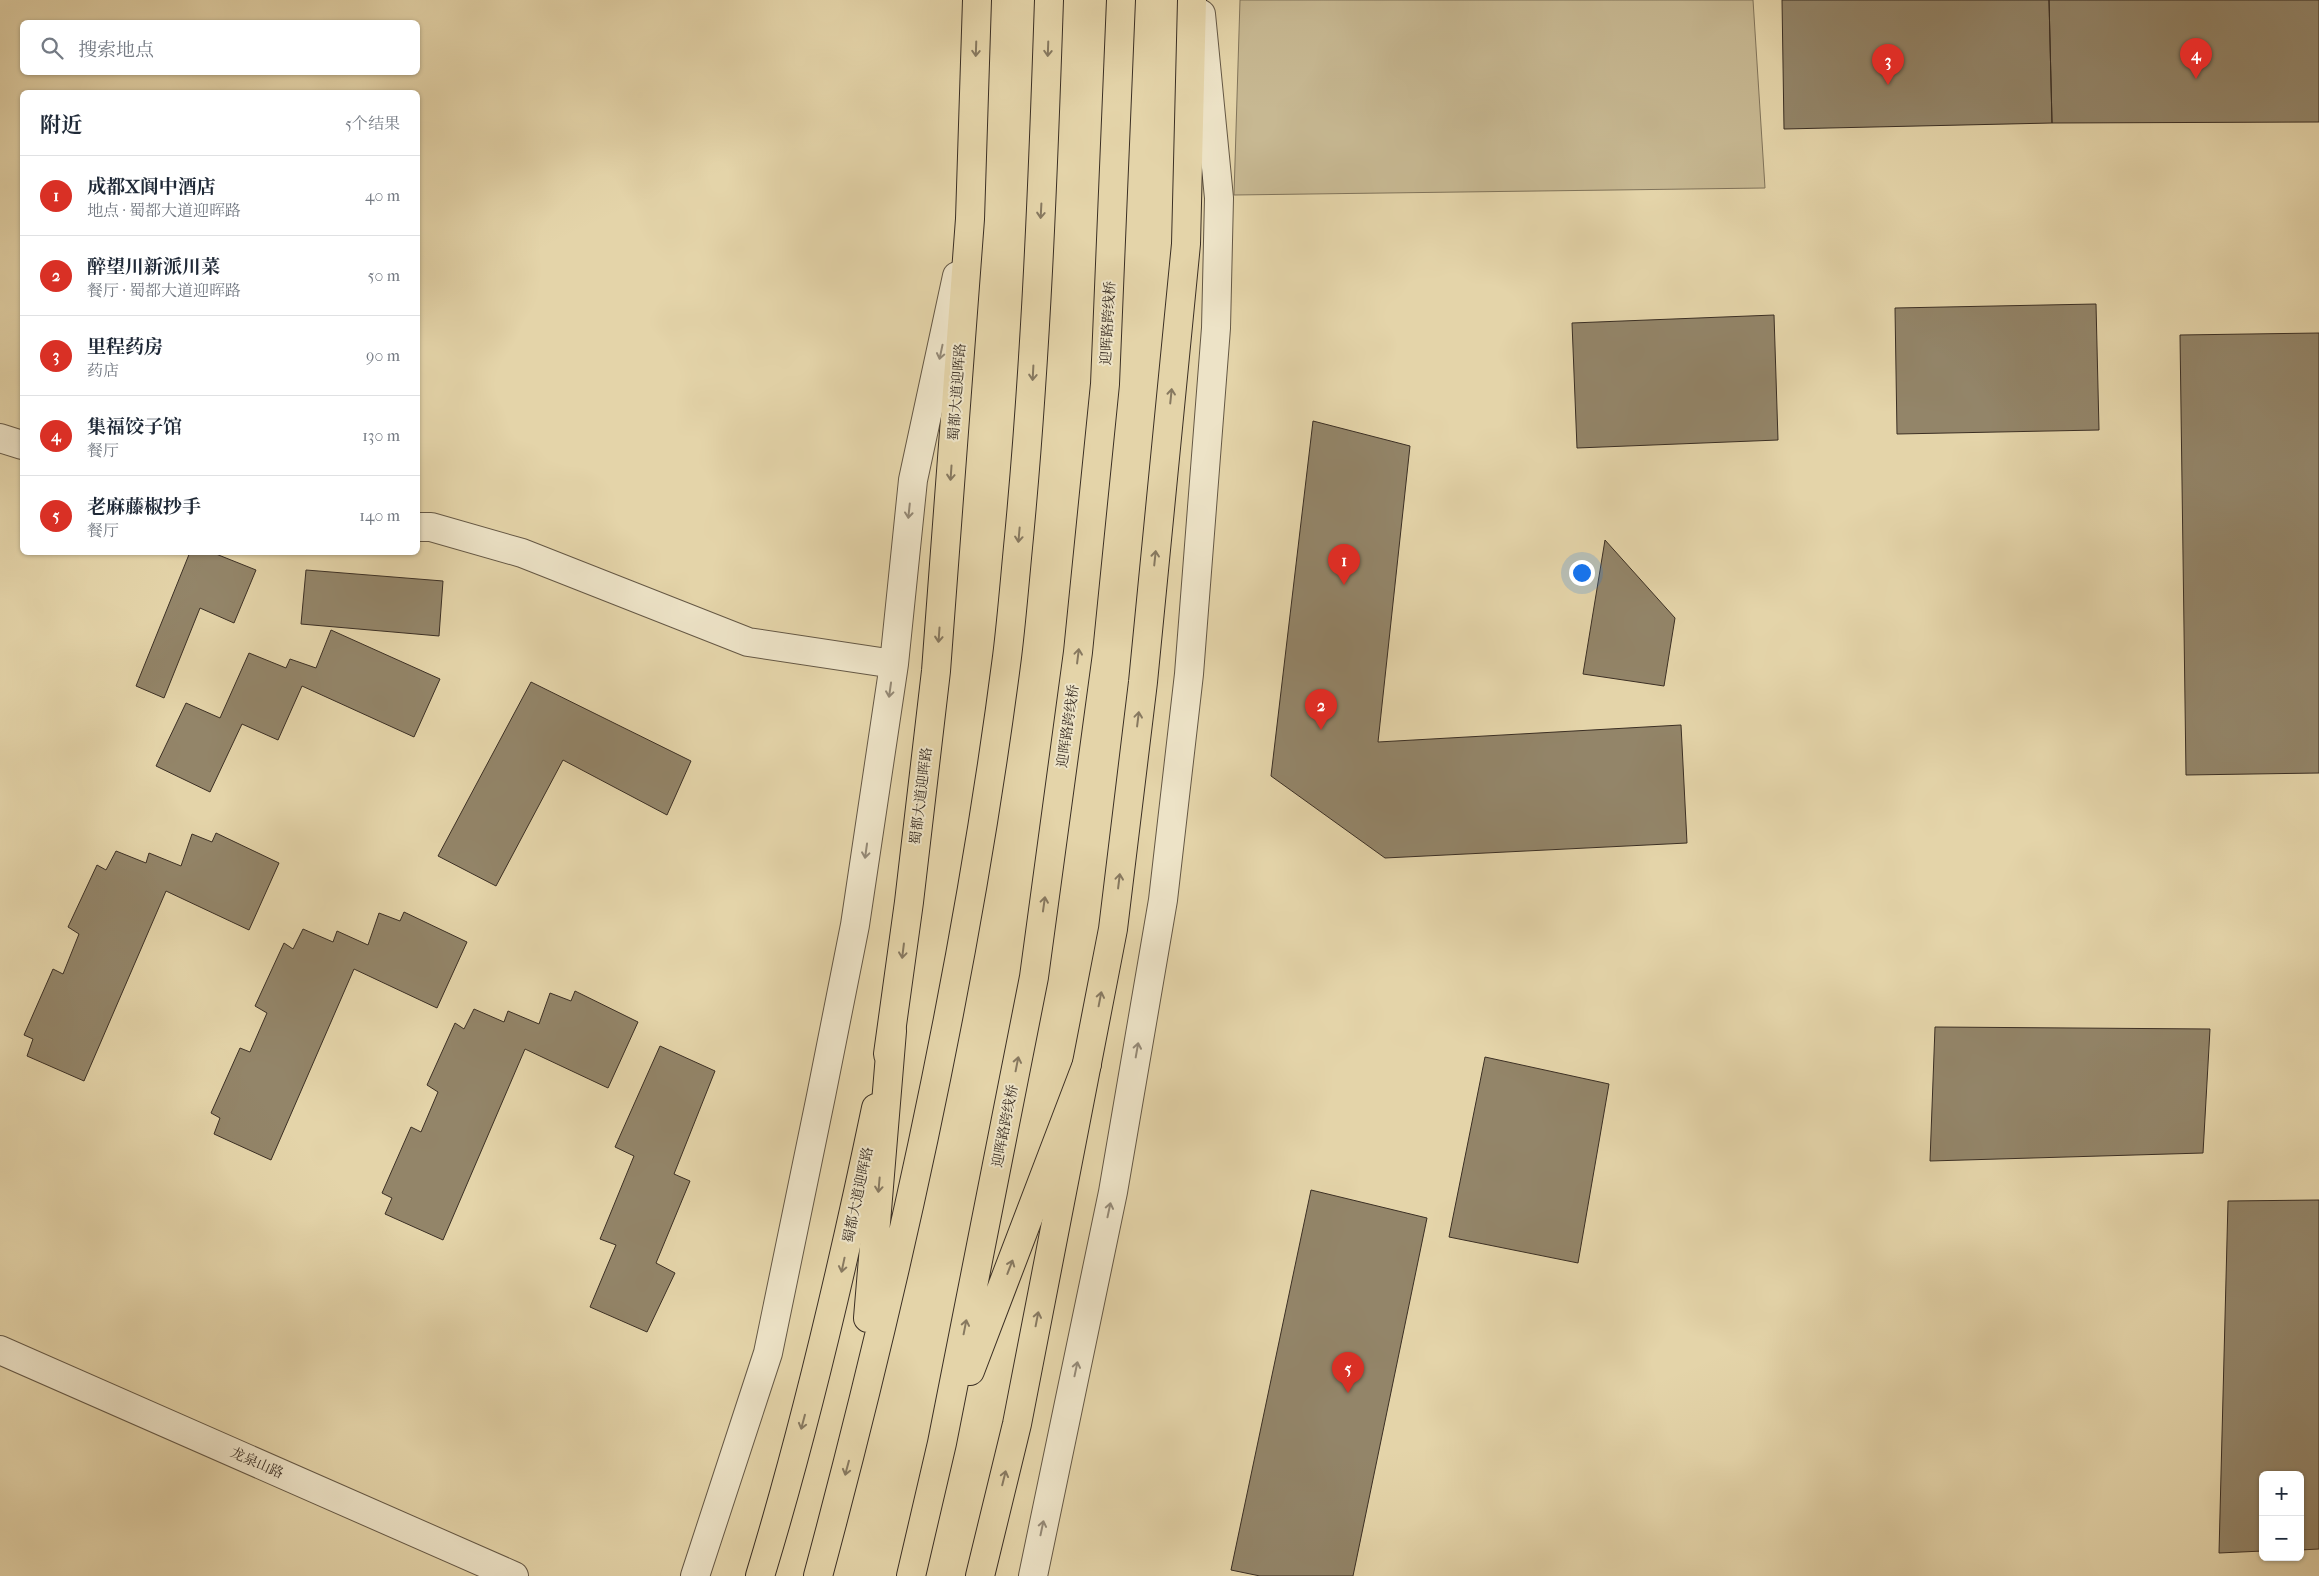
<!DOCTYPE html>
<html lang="zh">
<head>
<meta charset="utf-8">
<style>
  body { margin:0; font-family:"IM FELL French Canon","Noto Serif SC",serif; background:#f6f6f7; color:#1f2937 }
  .controls { position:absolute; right:15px; bottom:15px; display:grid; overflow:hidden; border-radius:8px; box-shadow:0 1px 4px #0004 }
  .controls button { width:45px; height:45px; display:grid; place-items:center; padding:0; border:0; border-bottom:1px solid #e0e1e3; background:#fff; color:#1f2937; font:25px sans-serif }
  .you { position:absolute; left:1581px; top:572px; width:18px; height:18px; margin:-12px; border:4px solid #fff; border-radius:50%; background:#1a73e8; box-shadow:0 0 0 8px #1a73e833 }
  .badge { display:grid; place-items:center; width:32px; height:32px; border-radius:50%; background:#d93025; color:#fff; font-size:16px; font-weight:700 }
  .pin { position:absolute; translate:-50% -41px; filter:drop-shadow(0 1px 2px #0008) }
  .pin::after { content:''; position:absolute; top:26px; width:18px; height:15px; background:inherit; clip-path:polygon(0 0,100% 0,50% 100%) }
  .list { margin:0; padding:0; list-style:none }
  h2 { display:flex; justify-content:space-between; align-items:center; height:65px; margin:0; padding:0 20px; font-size:21px }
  h2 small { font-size:16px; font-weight:400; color:#747a83 }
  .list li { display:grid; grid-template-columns:32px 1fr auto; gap:15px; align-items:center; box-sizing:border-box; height:80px; padding:0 20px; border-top:1px solid #e0e1e3 }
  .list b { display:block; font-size:19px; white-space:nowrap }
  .list p { margin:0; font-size:16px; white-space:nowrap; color:#747a83 }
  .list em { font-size:16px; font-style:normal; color:#747a83 }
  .icon { flex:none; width:28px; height:28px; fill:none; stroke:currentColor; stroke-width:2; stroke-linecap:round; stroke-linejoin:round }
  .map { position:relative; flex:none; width:2319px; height:1576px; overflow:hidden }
  .search { position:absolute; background:#fff; box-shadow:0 1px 4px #0004; left:20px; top:20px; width:400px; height:55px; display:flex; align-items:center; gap:12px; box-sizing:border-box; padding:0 18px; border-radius:8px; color:#747a83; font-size:19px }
  .panel { position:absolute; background:#fff; box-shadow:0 1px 4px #0004; left:20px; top:90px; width:400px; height:465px; border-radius:8px }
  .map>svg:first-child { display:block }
</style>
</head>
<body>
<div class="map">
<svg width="2319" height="1576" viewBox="0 0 2319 1576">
  <rect width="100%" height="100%" fill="#e4d4a9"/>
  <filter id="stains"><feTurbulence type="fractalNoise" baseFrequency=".004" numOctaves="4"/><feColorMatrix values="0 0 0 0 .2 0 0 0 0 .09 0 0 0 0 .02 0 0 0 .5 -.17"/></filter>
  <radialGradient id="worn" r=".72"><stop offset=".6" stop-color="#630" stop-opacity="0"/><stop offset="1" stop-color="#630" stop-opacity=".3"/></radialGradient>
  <path fill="#c7b892" stroke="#81745b" d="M1240,0h513l12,188 -531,7z"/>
  <path fill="#938569" stroke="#3b2f24" d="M1782,0h267l3,123 -268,6z
    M2049,0h270v122l-267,1z
    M2096,304l3,126 -202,4 -2,-126z
    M1774,315l4,125 -201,8 -5,-125z
    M2319,333v440l-133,2 -6,-440z
    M1313,421l97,25 -32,296 303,-17 6,118 -302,15 -114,-82z
    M1605,540l70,78 -11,68 -81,-12z
    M190,552h21l45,18 -22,53 -34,-15 -36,90 -28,-12z
    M306,570l137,11 -4,55 -138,-12z
    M331,630l109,49 -26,58 -112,-51 -24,54 -36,-16 -32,68 -54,-26 30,-63 34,15 29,-65 37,15 4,-9 26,9z
    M531,682l160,79 -24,54 -104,-55 -67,126 -58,-30z
    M216,833l63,30 -30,67 -83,-39 -82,190 -57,-25 6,-17 -9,-4 29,-66 10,5 16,-40 -11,-7 29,-62 9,5 10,-19 30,12 3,-10 32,13 11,-32 20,8z
    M404,912l63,30 -30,66 -83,-39 -83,191 -57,-26 6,-16 -9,-5 29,-65 10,4 17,-39 -12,-7 29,-63 9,6 10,-20 30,13 4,-11 31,14 11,-32 21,8z
    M575,991l63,31 -30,66 -83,-39 -82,191 -58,-26 7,-16 -10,-5 29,-66 10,5 17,-40 -11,-7 28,-62 9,6 10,-20 30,13 4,-11 31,13 11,-31 21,8z
    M1935,1027l275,2 -7,124 -273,8z
    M660,1046l55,25 -41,103 16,7 -34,82 19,10 -28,59 -57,-25 26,-62 -16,-6 34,-83 -19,-9z
    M1485,1057l124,27 -31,179 -129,-26z
    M1311,1190l116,28 -74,358h-93l-29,-6z
    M2319,1200v349l-19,1v-75h-37v76l-44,2 9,-352z"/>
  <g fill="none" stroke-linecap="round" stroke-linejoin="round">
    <defs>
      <path id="minor" d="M0,438l22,7
        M418,527h13l91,26 226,89 146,22
        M0,1350l514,226
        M695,1576l73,-223 53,-257 34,-171 39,-261 19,-184 44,-204
        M1033,1576l80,-384 50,-292 26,-226 27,-346 3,-130 -18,-184"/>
      <path id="major" d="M888,1054l21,-152 27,-231 34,-452 7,-219
        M760,1576c47,-154 83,-310 116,-468
        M980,1576l37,-152 96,-495 30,-247 43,-438 6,-244"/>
      <path id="highway" d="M868,1318l24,-287
        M970,1371l117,-307
        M818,1576c81,-302 149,-609 189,-919 5,-40 8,-80 12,-120 17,-179 24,-358 30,-537
        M911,1576l31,-133 92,-466 44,-325 27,-268 16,-384"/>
    </defs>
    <use href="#minor" stroke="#655845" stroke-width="30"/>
    <use href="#major" stroke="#3b2f24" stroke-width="30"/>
    <use href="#highway" stroke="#3b2f24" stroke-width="30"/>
    <use href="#minor" stroke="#ede3c7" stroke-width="28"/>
    <use href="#major" stroke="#e4d4a9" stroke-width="28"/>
    <use href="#highway" stroke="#e4d4a9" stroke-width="28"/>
  </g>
  <defs><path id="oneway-shaft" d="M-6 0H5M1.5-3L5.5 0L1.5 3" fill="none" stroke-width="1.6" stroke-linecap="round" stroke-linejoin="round" transform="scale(1.25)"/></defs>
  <g stroke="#877960">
    <use href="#oneway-shaft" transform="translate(976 49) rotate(92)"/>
    <use href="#oneway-shaft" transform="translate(1048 49) rotate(92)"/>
    <use href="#oneway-shaft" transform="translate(1041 211) rotate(93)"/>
    <use href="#oneway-shaft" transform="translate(1033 373) rotate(93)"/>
    <use href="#oneway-shaft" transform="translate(1171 396) rotate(-84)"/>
    <use href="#oneway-shaft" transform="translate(951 473) rotate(94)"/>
    <use href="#oneway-shaft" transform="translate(1019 535) rotate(95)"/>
    <use href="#oneway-shaft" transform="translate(1155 558) rotate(-84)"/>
    <use href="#oneway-shaft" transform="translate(939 635) rotate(94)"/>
    <use href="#oneway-shaft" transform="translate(1078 656) rotate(-83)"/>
    <use href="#oneway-shaft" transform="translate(1138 719) rotate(-83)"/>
    <use href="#oneway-shaft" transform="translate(1119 881) rotate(-83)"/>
    <use href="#oneway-shaft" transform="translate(1044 904) rotate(-82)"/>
    <use href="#oneway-shaft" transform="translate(903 951) rotate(97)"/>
    <use href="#oneway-shaft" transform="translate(1100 999) rotate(-79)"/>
    <use href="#oneway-shaft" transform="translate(1017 1064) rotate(-79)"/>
    <use href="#oneway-shaft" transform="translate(879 1185) rotate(95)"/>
    <use href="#oneway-shaft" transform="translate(843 1265) rotate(102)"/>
    <use href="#oneway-shaft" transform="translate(1010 1267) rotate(-69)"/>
    <use href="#oneway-shaft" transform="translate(1037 1319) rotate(-79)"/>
    <use href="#oneway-shaft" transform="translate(965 1327) rotate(-79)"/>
    <use href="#oneway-shaft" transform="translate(803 1422) rotate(105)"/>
    <use href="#oneway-shaft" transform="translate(847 1468) rotate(105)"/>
    <use href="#oneway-shaft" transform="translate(1004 1478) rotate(-76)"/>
  </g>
  <g stroke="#948976">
    <use href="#oneway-shaft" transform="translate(941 352) rotate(102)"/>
    <use href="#oneway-shaft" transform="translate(909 511) rotate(96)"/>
    <use href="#oneway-shaft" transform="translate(890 690) rotate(98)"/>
    <use href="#oneway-shaft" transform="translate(866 851) rotate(98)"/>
    <use href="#oneway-shaft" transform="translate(1137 1050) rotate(-80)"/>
    <use href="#oneway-shaft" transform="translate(1109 1210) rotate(-78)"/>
    <use href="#oneway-shaft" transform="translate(1076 1369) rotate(-78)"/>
    <use href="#oneway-shaft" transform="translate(1042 1528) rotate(-78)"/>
  </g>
  <g text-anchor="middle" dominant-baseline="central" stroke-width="4" stroke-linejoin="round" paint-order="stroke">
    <g font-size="14" fill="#3b2f24" stroke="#ede3c7">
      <text transform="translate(1108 323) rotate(-87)">迎晖路跨线桥</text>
      <text transform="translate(957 392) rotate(-86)">蜀都大道迎晖路</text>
      <text transform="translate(1068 726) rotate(-82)">迎晖路跨线桥</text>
      <text transform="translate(921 796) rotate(-83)">蜀都大道迎晖路</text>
      <text transform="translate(1005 1126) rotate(-79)">迎晖路跨线桥</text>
      <text transform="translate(858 1195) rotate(-78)">蜀都大道迎晖路</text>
      <text transform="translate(257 1463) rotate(24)">龙泉山路</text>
    </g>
  </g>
  <rect width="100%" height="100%" filter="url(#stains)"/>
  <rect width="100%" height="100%" fill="url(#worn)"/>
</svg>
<div class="controls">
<button>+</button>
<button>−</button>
</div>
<div class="you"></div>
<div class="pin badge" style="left:1344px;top:585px">1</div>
<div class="pin badge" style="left:1321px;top:730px">2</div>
<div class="pin badge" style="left:1888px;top:85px">3</div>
<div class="pin badge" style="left:2196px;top:79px">4</div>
<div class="pin badge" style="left:1348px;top:1393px">5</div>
<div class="search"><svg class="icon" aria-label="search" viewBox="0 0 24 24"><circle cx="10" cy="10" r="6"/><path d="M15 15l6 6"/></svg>搜索地点</div>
<section class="panel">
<h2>附近<small>5个结果</small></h2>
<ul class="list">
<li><span class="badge">1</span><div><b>成都X阆中酒店</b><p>地点 · 蜀都大道迎晖路</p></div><em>40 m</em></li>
<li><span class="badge">2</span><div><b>醉望川新派川菜</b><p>餐厅 · 蜀都大道迎晖路</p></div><em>50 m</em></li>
<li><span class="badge">3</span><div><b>里程药房</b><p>药店</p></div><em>90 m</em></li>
<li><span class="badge">4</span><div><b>集福饺子馆</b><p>餐厅</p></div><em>130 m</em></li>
<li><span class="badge">5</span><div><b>老麻藤椒抄手</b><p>餐厅</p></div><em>140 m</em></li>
</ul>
</section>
</div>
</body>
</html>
